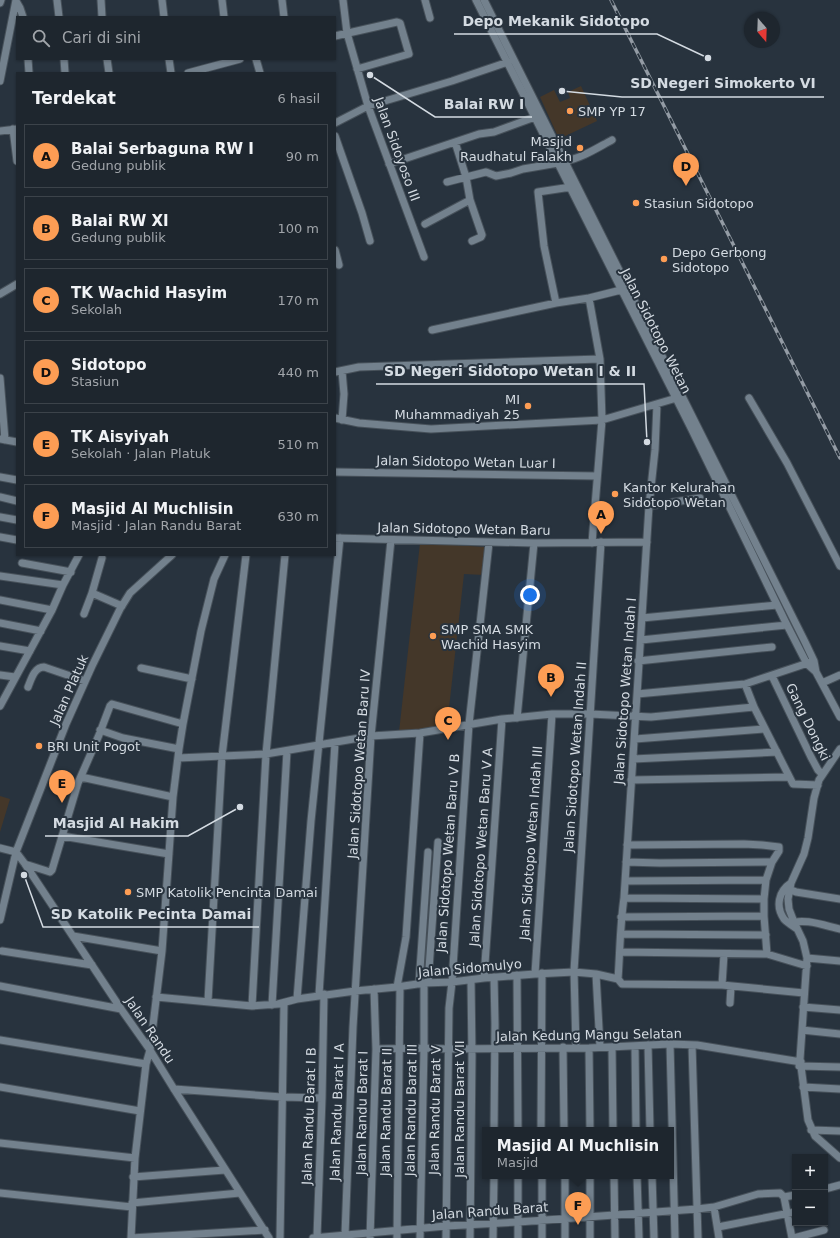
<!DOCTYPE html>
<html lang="id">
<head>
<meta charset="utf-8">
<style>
  body { margin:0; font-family:"DejaVu Sans",sans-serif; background:#262e36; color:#f1f3f6 }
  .controls { position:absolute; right:12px; bottom:12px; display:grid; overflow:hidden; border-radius:0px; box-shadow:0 1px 3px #0004 }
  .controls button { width:36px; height:36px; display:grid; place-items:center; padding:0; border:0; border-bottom:1px solid #3c434a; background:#1e262e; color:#f1f3f6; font:20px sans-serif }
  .compass { position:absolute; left:744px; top:12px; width:36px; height:36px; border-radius:50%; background:#1e262e; box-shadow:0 1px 3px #0004; rotate:161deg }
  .you { position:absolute; left:530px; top:595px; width:14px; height:14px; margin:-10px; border:3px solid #fff; border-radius:50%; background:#1a73e8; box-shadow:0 0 0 6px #1a73e833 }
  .badge { display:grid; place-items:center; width:26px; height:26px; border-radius:50%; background:#fd9d54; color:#111; font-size:13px; font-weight:700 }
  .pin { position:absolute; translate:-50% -33px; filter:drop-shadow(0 1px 2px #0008) }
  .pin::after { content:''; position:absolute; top:21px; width:14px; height:12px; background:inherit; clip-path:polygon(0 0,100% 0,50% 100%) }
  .popup { position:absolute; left:482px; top:1127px; width:192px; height:52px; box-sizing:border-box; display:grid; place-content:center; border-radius:0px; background:#1e262e; filter:drop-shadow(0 1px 3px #0005); font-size:13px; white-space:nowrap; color:#a1a5aa }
  .popup b { font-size:15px; color:#f1f3f6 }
  .popup::after { content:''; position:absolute; left:50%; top:100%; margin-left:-8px; border:8px solid transparent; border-top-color:#1e262e }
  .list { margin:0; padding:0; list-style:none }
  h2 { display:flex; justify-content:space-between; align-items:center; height:52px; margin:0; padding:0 16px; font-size:17px }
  h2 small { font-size:13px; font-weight:400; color:#a1a5aa }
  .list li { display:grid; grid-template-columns:26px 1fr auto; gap:12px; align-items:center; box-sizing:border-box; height:64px; margin:0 8px 8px; padding:0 8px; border:1px solid #3c434a; border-radius:0px }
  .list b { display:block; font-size:15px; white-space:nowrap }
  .list p { margin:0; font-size:13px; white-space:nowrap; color:#a1a5aa }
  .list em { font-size:13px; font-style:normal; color:#a1a5aa }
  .icon { flex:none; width:22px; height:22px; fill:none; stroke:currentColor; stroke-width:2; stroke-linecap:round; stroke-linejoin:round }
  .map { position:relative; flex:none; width:840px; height:1238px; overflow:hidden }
  .search { position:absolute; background:#1e262e; box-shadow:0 1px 3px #0004; left:16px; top:16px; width:320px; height:44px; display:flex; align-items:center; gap:10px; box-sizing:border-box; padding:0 14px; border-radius:0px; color:#a1a5aa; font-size:15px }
  .panel { position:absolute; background:#1e262e; box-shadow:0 1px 3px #0004; left:16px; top:72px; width:320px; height:484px; border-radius:0px }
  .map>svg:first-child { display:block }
</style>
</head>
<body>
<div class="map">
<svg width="840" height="1238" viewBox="0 0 840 1238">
  <rect width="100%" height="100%" fill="#28333e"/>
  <path fill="#443729" d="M581,86l16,35 -38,18 -19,-42 14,-7 6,12 10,-4 -2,-6z
    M420,543l66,4 -2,28 -20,-1 -17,152 -48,6z
    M0,796l10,3 -10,33z"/>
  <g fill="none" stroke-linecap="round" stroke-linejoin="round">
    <defs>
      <path id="minor" d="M57,0l2,17
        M101,0l1,17
        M162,0l2,17
        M222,0l2,17
        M282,0l2,17
        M343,0l4,33 21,73 56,151
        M425,0l5,18
        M476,0l215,428 96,197 20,39 9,8 -2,-11 -9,-19 -321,-642
        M16,1l4,7 3,9
        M0,3l1,-3
        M335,36l62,-14 3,1 9,31 -52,15
        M28,59l1,14
        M64,59l1,14
        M107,59l2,14
        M169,59l2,14
        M256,59l4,14
        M188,73l52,-14
        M0,81l16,-81
        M335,123l33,-17 84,-25 56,-19
        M13,129l4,32
        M0,131l17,-2
        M335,136l27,77 8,28
        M455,142l11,35 4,23
        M565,161c17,-3 32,-13 47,-21
        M389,164l90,-30 15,-2 41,-15
        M447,182l39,-10 10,4 15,-3 12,-4 35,-6
        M425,224l45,-24 12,35 -1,2 -9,4
        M335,250l4,15
        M0,294l17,-10
        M589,298l11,61 2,61 -10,123
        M556,303l-12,-57 -6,-54 33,-5
        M432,330l124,-27 33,-5 32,-8
        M335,372l24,-5 241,-8
        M0,378l5,62
        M749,398l38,65 53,103
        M335,418l24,5 72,6 171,-9 78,-23
        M342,420l2,-26 -2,-23
        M0,439l17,3
        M335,472l262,4
        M0,477l17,3
        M0,497l17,4
        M649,506l51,-8
        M0,517l17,3
        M0,537l17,3
        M335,538l199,5 113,-1
        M102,558l-10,35 30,13
        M22,563l49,9
        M0,576l63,9
        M0,600l52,10
        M84,614l8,-21
        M642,618l135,-13
        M0,623l41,8
        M641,640l146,-15
        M0,646l30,5
        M638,661l134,-14
        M141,668l51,11
        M816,672l24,45
        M0,675l15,2
        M772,676l39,81 7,13 4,4
        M822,683l18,-8
        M745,684l9,23 39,77 25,1
        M28,687c3,-7 6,-20 16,-20l41,14
        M637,694l108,-10 66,-22
        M0,706l52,-96 11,-25 16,-30
        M517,718l17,-175
        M100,730l23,8 56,11
        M635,739l130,-10
        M840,749l-21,31 -5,18 -6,40 -4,16 -13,29 -3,16 1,10 5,13 9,19 4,17 -7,101 8,61 7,16 25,22
        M178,758l88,-4 105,-18 49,-3 82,-14 50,-5h38l61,3 103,-10
        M633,759l144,-7
        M81,777l92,20
        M631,780l158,-3
        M62,836l107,18
        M627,845l117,-1 18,1 17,2v4l-7,11 -6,18 -2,19v17l3,38
        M0,848l16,4 9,12 96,145 29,41 24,39 95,149
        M626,862l34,1 112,-1
        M25,864l25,8 2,-2 26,-87 21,-48 11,-29 2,-2 71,20
        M625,881l141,-1
        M791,883c-12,8 -16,23 -7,36 4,4 9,7 13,10
        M787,888l9,4 44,7
        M624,898l140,1
        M621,917l143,-1
        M0,920l16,-68 50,-128 26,-58 28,-57 10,-16 42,-38
        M790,924c12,-7 36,2 50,5
        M621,934l145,1
        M73,936l89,15
        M2,951l90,14
        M620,952l147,2 40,12
        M807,958l33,3
        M535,974l17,-260
        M596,974l4,73
        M517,975l1,155
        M494,977l1,47 -1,106
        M484,978l18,-259
        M618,979c2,-27 2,-54 6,-81l25,-392 6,-56 2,-46
        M618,979l4,5 100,1 82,8
        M428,983l10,-141
        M419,984l9,-132
        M722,985l2,-31
        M0,986l121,23
        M397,987l9,-50 14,-204
        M319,995l16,-252
        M156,997l96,9 26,-2 19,-5 58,-8 42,-4 27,-4 28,-1 32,-4 51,-4 39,-2 22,2 22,5
        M297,999l14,-178 29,-283
        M208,1001l14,-245 24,-201
        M730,1003l1,-17
        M272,1005l15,-254
        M252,1006l14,-252 19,-199
        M803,1007l37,3
        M802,1030l38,4
        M0,1040l146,24
        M670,1044l5,194
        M648,1045l2,85
        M692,1045l6,193
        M635,1046l1,84
        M563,1047l1,83
        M612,1047l1,83
        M576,1048l-2,-77 27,-429
        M589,1048l1,82
        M376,1049l48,-1 24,1 141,-1 81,-4 27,1 104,17
        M799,1066l41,1
        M0,1087l140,24
        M803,1087l37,2
        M174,1089l108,8 40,1
        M541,1130l1,-157
        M811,1130l29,1
        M0,1143l135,15
        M542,1176v62
        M565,1176v62
        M590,1176v62
        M614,1176l1,62
        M637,1176l2,62
        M652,1176l2,62
        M133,1177l92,-7
        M825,1189l15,-4
        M0,1193l132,14
        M784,1197l8,41
        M784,1197l11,-2
        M132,1203l108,-10
        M714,1207l5,31
        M718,1227l77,-15
        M345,1235l8,-208 18,-291 20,-196
        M317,1237l5,-139 2,-104
        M131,1238l4,-80 11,-94 4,-14 12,-99 11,-154 6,-48 4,-25 18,-93 13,-52 11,-24
        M131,1238l134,-8
        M280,1238l4,-235
        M313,1238l133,-12 72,-4 179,-13 17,-2 44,-13 22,-1 4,4
        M370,1238l6,-189 -2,-60
        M397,1238l3,-251
        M420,1238l4,-190v-65
        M446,1238l3,-230 3,-26 17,-258 20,-181
        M470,1238l2,-182 -1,-76
        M493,1238l1,-62
        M518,1238v-62
        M794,1238l30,-8"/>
    </defs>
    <use href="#minor" stroke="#47515a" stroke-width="9"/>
    <use href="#minor" stroke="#73818d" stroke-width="7"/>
    <defs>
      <path id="rail" d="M611,0l229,458"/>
    </defs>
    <use href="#rail" stroke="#939ba4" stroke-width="3.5"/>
    <use href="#rail" stroke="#28333e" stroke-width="2" stroke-dasharray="6" stroke-linecap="butt"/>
  </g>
  <g fill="#fd9d54" stroke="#28333e" stroke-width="1.5">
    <circle cx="570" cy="111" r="4"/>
    <circle cx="580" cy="148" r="4"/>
    <circle cx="636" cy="203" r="4"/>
    <circle cx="664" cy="259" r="4"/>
    <circle cx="528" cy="406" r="4"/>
    <circle cx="615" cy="494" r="4"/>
    <circle cx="433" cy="636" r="4"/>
    <circle cx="39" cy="746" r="4"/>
    <circle cx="128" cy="892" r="4"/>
  </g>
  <g text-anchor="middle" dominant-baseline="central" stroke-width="4" stroke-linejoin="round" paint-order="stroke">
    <g font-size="13" fill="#d4dbe2" stroke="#28333e" text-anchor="start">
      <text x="578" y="111">SMP YP 17</text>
      <text x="572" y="141" text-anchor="end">Masjid<tspan x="572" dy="15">Raudhatul Falakh</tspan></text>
      <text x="644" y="203">Stasiun Sidotopo</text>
      <text x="672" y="252">Depo Gerbong<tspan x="672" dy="15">Sidotopo</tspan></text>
      <text x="520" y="399" text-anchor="end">MI<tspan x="520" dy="15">Muhammadiyah 25</tspan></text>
      <text x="623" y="487">Kantor Kelurahan<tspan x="623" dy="15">Sidotopo Wetan</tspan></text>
      <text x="441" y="629">SMP SMA SMK<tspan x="441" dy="15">Wachid Hasyim</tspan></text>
      <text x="47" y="746">BRI Unit Pogot</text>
      <text x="136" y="892">SMP Katolik Pencinta Damai</text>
    </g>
    <g font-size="13" fill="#d4dbe2" stroke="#28333e">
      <text transform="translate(397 149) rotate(70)">Jalan Sidoyoso III</text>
      <text transform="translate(656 331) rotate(63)">Jalan Sidotopo Wetan</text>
      <text transform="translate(466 462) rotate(1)">Jalan Sidotopo Wetan Luar I</text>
      <text transform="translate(464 529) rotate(1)">Jalan Sidotopo Wetan Baru</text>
      <text transform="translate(69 690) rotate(-66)">Jalan Platuk</text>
      <text transform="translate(625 691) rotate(-86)">Jalan Sidotopo Wetan Indah I</text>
      <text transform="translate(808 722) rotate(64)">Gang Dongki</text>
      <text transform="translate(575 757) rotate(-86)">Jalan Sidotopo Wetan Indah II</text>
      <text transform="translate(359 764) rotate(-86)">Jalan Sidotopo Wetan Baru IV</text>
      <text transform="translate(531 843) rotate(-86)">Jalan Sidotopo Wetan Indah III</text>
      <text transform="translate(481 847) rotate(-86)">Jalan Sidotopo Wetan Baru V A</text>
      <text transform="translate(448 853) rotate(-86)">Jalan Sidotopo Wetan Baru V B</text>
      <text transform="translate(470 968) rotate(-5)">Jalan Sidomulyo</text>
      <text transform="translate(150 1030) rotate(56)">Jalan Randu</text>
      <text transform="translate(589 1035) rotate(-1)">Jalan Kedung Mangu Selatan</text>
      <text transform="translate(459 1109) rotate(-90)">Jalan Randu Barat VII</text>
      <text transform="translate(411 1110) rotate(-89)">Jalan Randu Barat III</text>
      <text transform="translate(435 1110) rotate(-89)">Jalan Randu Barat V</text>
      <text transform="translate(337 1112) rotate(-88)">Jalan Randu Barat I A</text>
      <text transform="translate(386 1112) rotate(-89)">Jalan Randu Barat II</text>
      <text transform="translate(362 1113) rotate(-89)">Jalan Randu Barat I</text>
      <text transform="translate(309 1116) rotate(-88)">Jalan Randu Barat I B</text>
      <text transform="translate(490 1211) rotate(-4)">Jalan Randu Barat</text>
    </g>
  </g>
  <path fill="none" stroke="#d4dbe2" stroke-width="1.5" d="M708 58L657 34H454M562 91L622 97H824M370 75L435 117H532M647 442L644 384H376M240 807L188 836H45M24 875L43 927H259"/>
  <g fill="#d4dbe2" stroke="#28333e" stroke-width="1.5">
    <circle cx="708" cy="58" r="4"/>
    <circle cx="562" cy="91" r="4"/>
    <circle cx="370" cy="75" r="4"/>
    <circle cx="647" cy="442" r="4"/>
    <circle cx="240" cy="807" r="4"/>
    <circle cx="24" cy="875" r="4"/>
  </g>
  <g font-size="14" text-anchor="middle" font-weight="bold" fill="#d4dbe2" stroke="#28333e" stroke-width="4" stroke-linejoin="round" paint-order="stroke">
    <text x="556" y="26">Depo Mekanik Sidotopo</text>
    <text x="723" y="88">SD Negeri Simokerto VI</text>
    <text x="484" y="109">Balai RW I</text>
    <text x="510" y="376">SD Negeri Sidotopo Wetan I &amp; II</text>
    <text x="116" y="828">Masjid Al Hakim</text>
    <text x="151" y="919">SD Katolik Pecinta Damai</text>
  </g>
</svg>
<div class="controls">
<button>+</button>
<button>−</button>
</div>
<svg class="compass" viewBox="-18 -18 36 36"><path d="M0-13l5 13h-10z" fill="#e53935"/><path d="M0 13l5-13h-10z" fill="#a1a5aa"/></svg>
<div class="you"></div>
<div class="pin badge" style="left:601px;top:534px">A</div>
<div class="pin badge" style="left:551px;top:697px">B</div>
<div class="pin badge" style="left:448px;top:740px">C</div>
<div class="pin badge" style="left:686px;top:186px">D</div>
<div class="pin badge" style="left:62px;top:803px">E</div>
<div class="pin badge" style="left:578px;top:1225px">F</div>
<div class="popup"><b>Masjid Al Muchlisin</b>Masjid</div>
<div class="search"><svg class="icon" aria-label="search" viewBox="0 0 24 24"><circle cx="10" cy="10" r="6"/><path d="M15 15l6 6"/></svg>Cari di sini</div>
<section class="panel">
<h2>Terdekat<small>6 hasil</small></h2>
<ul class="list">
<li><span class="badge">A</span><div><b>Balai Serbaguna RW I</b><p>Gedung publik</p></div><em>90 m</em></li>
<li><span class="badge">B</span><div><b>Balai RW XI</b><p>Gedung publik</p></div><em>100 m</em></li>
<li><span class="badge">C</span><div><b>TK Wachid Hasyim</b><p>Sekolah</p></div><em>170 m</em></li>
<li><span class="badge">D</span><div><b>Sidotopo</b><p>Stasiun</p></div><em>440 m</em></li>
<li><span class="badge">E</span><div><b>TK Aisyiyah</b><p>Sekolah · Jalan Platuk</p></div><em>510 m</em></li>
<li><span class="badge">F</span><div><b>Masjid Al Muchlisin</b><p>Masjid · Jalan Randu Barat</p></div><em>630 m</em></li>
</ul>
</section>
</div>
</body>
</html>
